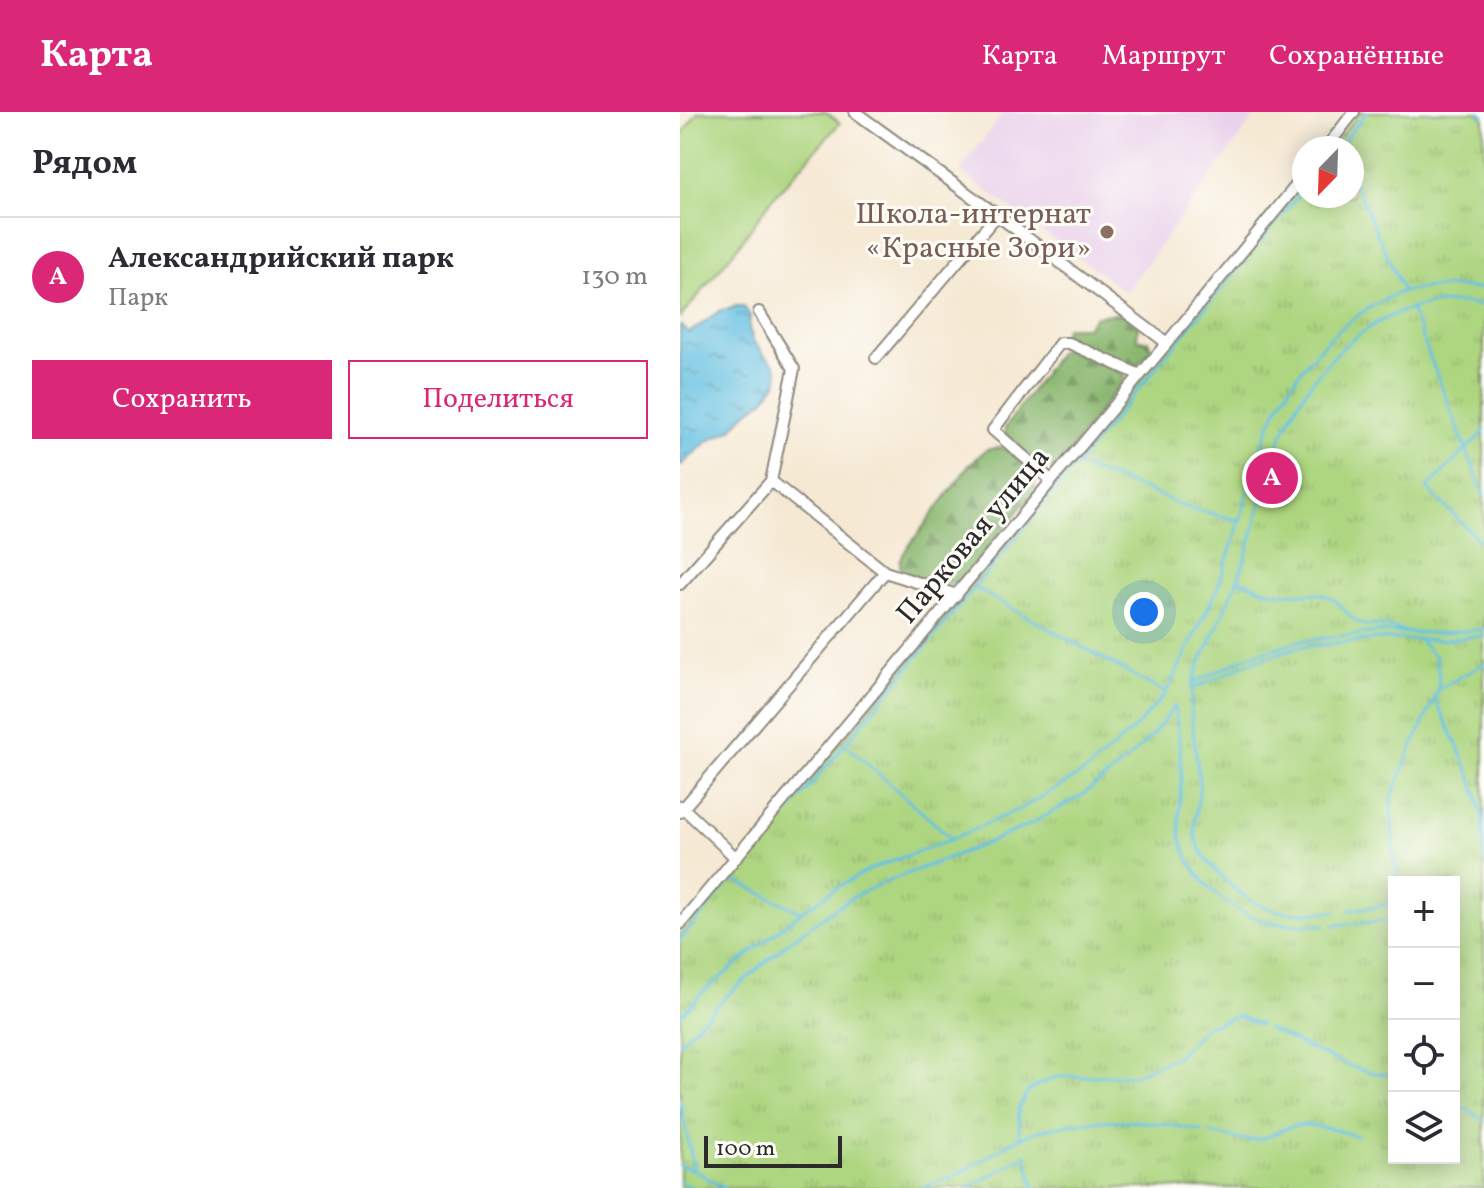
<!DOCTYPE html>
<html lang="ru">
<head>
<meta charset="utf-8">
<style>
  body { margin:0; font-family:Vollkorn,serif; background:#f7f7f7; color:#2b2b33 }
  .controls { position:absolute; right:24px; bottom:24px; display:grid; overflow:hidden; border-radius:0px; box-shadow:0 4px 20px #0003 }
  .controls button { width:72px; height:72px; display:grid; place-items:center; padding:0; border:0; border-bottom:2px solid #e1e1e2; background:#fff; color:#2b2b33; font:40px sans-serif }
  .compass { position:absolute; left:612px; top:24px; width:72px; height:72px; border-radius:50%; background:#fff; box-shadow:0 4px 20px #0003; rotate:203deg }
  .scale { position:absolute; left:24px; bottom:20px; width:138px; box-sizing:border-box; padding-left:8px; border:4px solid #2b2b2b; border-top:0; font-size:22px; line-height:28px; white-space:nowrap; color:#2b2b2b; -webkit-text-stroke:6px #fdfcf7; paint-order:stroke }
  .you { position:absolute; left:464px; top:500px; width:28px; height:28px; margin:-20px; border:6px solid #fff; border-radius:50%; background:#1a73e8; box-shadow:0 0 0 12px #1a73e833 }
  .badge { display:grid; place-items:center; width:52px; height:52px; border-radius:50%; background:#db2777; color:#fff; font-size:26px; font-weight:700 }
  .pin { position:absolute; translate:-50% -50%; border:4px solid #fff; box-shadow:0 2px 8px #0006 }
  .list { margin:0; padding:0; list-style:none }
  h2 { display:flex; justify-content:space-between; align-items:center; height:104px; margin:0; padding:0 32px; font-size:34px }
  h2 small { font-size:26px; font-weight:400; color:#7c7c81 }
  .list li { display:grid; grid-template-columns:52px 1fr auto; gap:24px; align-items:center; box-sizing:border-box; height:120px; padding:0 32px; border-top:2px solid #e1e1e2 }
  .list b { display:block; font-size:30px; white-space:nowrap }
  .list p { margin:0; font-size:26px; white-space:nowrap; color:#7c7c81 }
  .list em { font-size:26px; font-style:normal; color:#7c7c81 }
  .actions { display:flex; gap:16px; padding:24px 32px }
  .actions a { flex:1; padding:18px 0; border:2px solid #db2777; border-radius:0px; text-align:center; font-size:28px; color:#db2777 }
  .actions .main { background:#db2777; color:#fff }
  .icon { flex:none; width:44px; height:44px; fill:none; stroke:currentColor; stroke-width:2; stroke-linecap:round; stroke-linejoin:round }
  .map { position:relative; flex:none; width:804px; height:1076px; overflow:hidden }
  header { display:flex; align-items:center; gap:48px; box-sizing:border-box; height:112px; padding:0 40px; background:#db2777; color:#fff }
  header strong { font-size:38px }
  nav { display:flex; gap:44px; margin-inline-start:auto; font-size:28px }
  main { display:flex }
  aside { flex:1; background:#fff }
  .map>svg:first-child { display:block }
</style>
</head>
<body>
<header>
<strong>Карта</strong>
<nav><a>Карта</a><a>Маршрут</a><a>Сохранённые</a></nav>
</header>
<main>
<aside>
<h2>Рядом<small></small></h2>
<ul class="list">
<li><span class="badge">A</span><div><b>Александрийский парк</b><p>Парк</p></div><em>130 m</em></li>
</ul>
<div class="actions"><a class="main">Сохранить</a><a>Поделиться</a></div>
</aside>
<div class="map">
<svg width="804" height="1076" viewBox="0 0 804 1076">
  <defs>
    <pattern id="forest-firs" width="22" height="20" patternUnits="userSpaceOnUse" patternTransform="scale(2)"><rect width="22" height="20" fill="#8ab76f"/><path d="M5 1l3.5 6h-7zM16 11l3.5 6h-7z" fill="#71955b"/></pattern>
    <pattern id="park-tufts" width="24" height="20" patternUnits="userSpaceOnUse" patternTransform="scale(2)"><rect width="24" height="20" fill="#aed681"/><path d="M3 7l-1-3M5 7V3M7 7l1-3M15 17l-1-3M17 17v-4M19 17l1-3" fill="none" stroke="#96b870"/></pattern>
    <pattern id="water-ripples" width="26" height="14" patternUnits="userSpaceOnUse" patternTransform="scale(2)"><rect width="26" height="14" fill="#64c0e2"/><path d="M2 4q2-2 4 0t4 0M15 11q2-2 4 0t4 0" fill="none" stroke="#539cb7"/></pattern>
  </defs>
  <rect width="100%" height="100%" fill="#fdfcf7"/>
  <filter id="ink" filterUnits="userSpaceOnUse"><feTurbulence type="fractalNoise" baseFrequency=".0125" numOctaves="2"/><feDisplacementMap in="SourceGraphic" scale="16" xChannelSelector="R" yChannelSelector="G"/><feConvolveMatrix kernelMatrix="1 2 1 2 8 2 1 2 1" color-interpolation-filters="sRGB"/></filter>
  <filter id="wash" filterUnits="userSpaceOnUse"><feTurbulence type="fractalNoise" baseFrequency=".006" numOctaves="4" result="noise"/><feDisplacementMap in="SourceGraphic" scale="32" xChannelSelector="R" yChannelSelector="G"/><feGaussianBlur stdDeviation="1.8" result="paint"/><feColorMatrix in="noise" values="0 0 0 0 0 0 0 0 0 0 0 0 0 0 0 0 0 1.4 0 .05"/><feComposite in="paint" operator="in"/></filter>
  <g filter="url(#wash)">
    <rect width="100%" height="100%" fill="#f6e9d4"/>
    <path fill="#ead1ec" d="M324,0h254l-132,180 -166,-121z"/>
    <path fill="url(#forest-firs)" stroke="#5a714d" stroke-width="2" d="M430,202l14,1 14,11 -1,14 11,1 3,7 -4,7 -14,13 -70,-29v-4l3,-8h21l8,-10z
      M386,237l56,24 3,5 -62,82 -10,8h-7l-11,-7 -30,-27v-6l54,-76z
      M321,335c18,11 41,22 32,47 -16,17 -30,35 -45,53 -8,10 -18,25 -29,32 -17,12 -43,0 -59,-10v-8l5,-10 66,-88 15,-13z"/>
    <path fill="url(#park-tufts)" stroke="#6c8056" stroke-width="2" fill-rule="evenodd" d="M680,0h116l8,6v1070h-804v-255l216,-256 408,-496v15h48v-48h-21zM714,770h60v276h-60z"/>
    <path fill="#aed681" stroke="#6c8056" stroke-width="2" d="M18,0h128l14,11 -69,77 -31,44 -60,74v-181z"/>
    <path fill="url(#water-ripples)" stroke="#487686" stroke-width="2" d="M56,194h7l7,9 -1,13 4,13 11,14 11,10 3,7 -1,10 -13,18 -18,13 -15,17 -23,11 -28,25v-141l9,8 32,-23 9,-1z"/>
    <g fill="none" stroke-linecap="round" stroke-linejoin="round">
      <path stroke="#64c0e2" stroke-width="3" d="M799,0l5,4
        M658,36l29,-36
        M672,66l51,113
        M731,197l73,186
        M804,320l-57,56 57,57
        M398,353l75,28 29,13 58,15c9,-33 17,-68 31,-99 22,-49 58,-92 105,-118 8,-4 15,-8 22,-11 28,-8 57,-7 86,-4
        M558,467c19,-47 25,-99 45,-146 35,-81 109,-145 201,-127
        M513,571l56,-27 49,-15 80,-9 63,1 43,-4
        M513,577l58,-27 48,-15 79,-8 64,1 42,-4
        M758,577l46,-25
        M486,581l51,-103 23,-69
        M756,584l-1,3c15,32 33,65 43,99 6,20 6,42 6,63
        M272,727l72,-32 64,-37 51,-46 27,-31 -191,-105
        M719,770l-5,-25 -3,-57 15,-39 32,-71 1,-13 -3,-19 -18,-19
        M669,798l40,-5 1,-10h4
        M656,799c-51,6 -80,2 -117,-37 -11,-11 -22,-25 -24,-41 -2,-17 5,-33 4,-49 -1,-32 -12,-66 -6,-98 2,-16 11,-30 18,-45 9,-21 18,-41 27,-62l23,10 20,4 41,1 13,6 18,19 11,6 22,1 24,7
        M121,800l37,-25 33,-18 81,-30 -107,-95
        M654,813l60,-4
        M0,828l153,-181 469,-568
        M0,904l25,-26 96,-78 -69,-33
        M587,916c31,14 94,50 127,46
        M0,930l50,-49 60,-52 37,-27 26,-17 32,-15 100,-38 46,-20 50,-28 36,-27 33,-31 25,-32c2,21 6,42 6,62 1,23 -5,52 1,74 10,37 51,73 88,80 18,4 38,3 56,3
        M0,989l14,69
        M774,990l30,18
        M530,1021c16,3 34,9 50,6 14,-3 26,-14 41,-14 19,0 38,6 56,11
        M340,1026l-2,-29 10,-18 10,-6 19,-8 77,-2 43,-19 28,-29 33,-11 22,9
        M0,1054l14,4 30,18
        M0,1070l13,6
        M242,1076c15,-6 31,-11 45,-19 18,-9 34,-23 53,-31 57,-25 123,-19 182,-7
        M289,1076l57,-33 8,33"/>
    </g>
  </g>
  <g filter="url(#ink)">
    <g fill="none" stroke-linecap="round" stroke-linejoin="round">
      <defs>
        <path id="minor" d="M175,0l142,103 170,128
          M646,36l28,-36
          M196,246l121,-143
          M371,368l-58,-50 67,-87h9l71,32
          M91,369l114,91 72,23
          M0,472l91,-103 23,-112 -35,-57
          M1,694l55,52
          M0,700l205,-240
          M0,812l487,-581 137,-167"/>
      </defs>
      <use href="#minor" stroke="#908a80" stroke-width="14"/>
      <use href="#minor" stroke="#fff" stroke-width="10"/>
    </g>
  </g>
  <circle fill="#8d6e63" stroke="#fdfcf7" stroke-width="3" cx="427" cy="120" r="8"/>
  <g text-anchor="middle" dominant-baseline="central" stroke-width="6" stroke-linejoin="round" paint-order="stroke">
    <g font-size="30" fill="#785e54" stroke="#fdfcf7" text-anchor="end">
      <text x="411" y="103">Школа-интернат<tspan x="411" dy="34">«Красные Зори»</tspan></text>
    </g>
    <g font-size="30" fill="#2b2b2b" stroke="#fdfcf7">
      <text transform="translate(294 424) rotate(-50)">Парковая улица</text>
    </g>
  </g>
</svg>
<div class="controls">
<button>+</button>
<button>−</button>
<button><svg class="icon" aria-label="locate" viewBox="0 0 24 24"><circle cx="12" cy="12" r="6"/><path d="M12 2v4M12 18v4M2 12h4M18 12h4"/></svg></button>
<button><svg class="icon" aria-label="layers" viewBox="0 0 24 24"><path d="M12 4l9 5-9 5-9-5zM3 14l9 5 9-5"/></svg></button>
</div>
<svg class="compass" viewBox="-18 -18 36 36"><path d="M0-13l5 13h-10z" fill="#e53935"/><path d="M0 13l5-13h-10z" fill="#7c7c81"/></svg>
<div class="scale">100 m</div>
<div class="you"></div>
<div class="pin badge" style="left:592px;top:366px">A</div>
</div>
</main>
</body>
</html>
